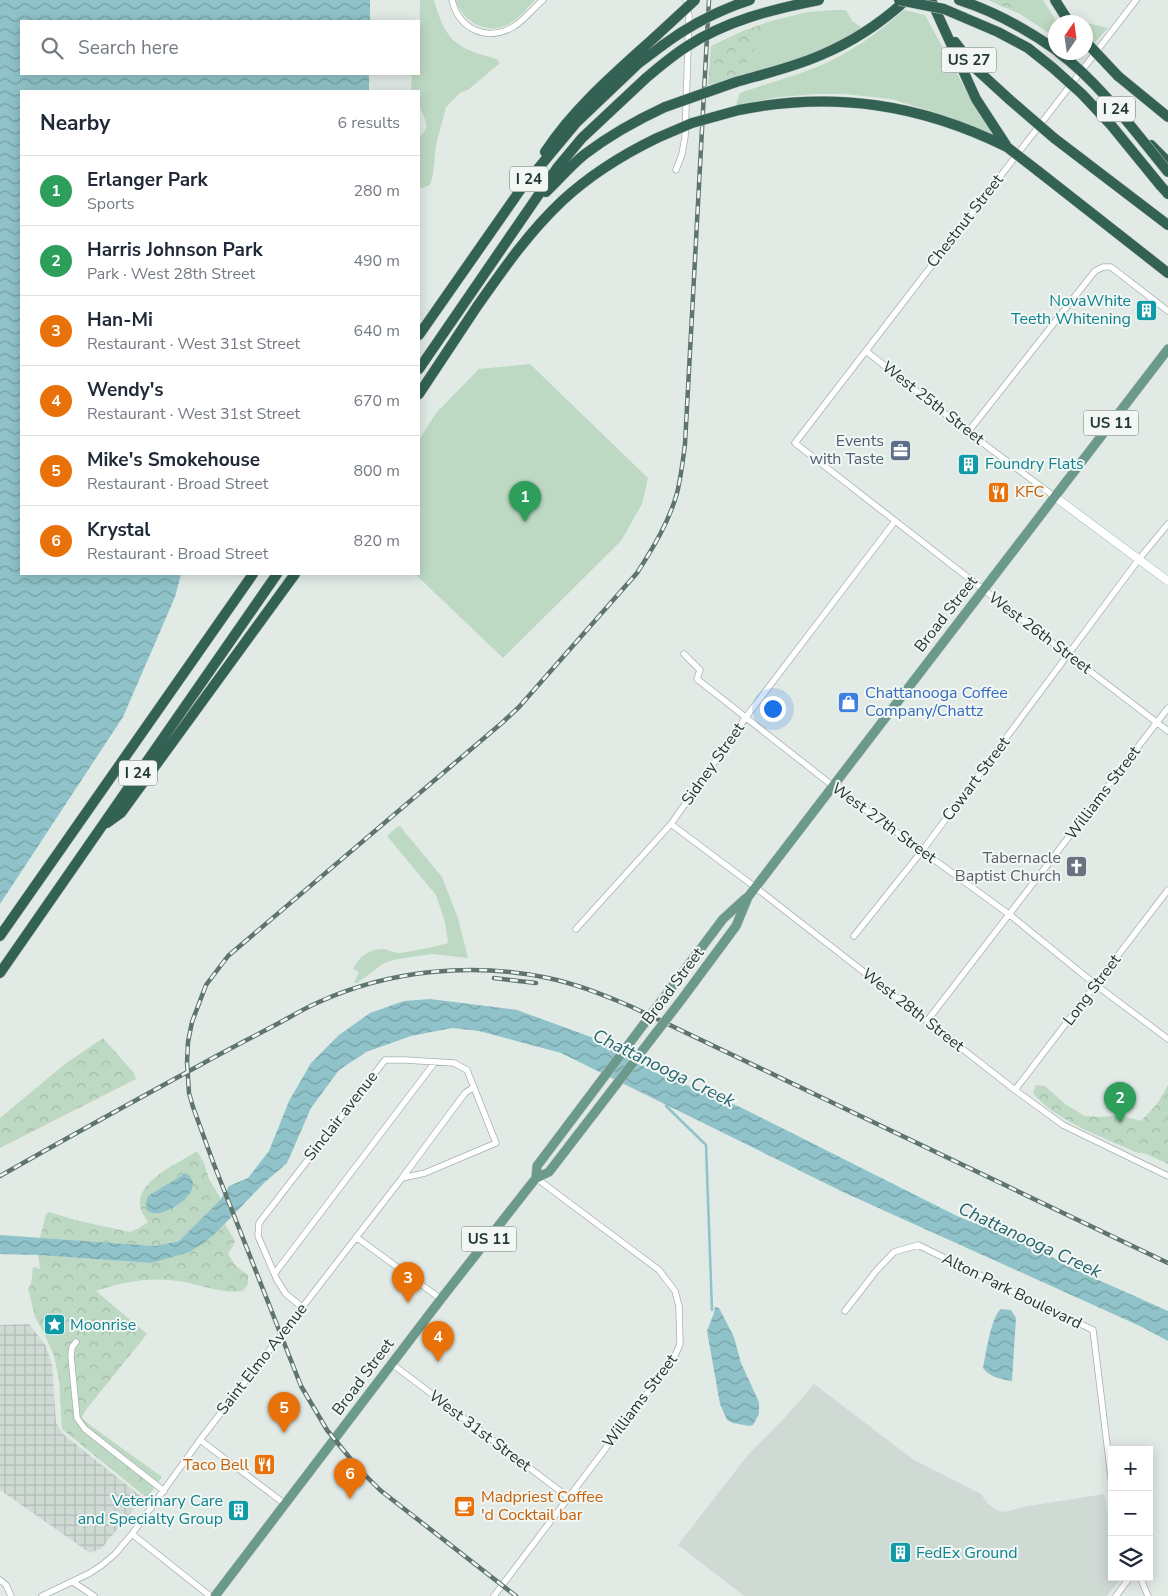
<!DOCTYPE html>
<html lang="en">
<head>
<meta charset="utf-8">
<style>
  body { margin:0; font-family:"Nunito Sans",sans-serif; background:#f6f6f7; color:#1f2937 }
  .controls { position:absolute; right:15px; bottom:15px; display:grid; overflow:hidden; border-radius:0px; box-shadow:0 2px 12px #0003 }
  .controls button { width:45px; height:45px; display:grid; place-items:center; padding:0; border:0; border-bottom:1px solid #e0e1e3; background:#fff; color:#1f2937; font:25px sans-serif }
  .compass { position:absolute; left:1048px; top:15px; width:45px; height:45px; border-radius:50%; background:#fff; box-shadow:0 2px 12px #0003; rotate:13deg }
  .you { position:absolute; left:772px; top:708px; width:18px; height:18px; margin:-12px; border:4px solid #fff; border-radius:50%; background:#1a73e8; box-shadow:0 0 0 8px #1a73e833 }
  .badge { display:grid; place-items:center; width:32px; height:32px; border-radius:50%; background:#76504e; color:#fff; font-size:16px; font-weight:700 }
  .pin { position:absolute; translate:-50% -41px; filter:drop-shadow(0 1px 2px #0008) }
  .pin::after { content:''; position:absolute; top:26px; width:18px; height:15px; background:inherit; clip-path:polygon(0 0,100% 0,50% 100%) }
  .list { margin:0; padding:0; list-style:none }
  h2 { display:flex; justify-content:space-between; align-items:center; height:65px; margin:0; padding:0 20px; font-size:21px }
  h2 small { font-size:16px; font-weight:400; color:#747a83 }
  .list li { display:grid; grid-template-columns:32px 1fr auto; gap:15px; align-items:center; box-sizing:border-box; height:70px; padding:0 20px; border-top:1px solid #e0e1e3 }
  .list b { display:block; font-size:19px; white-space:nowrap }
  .list p { margin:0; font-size:16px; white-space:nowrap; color:#747a83 }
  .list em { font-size:16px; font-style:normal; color:#747a83 }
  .icon { flex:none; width:28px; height:28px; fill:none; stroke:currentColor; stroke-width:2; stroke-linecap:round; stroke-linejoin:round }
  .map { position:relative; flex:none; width:1168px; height:1596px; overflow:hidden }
  .search { position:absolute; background:#fff; box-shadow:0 2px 12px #0003; left:20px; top:20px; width:400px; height:55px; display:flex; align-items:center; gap:12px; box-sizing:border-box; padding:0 18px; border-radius:0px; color:#747a83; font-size:19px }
  .panel { position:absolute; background:#fff; box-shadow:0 2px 12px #0003; left:20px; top:90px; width:400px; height:485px; border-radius:0px }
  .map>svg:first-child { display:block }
</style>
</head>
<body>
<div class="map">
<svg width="1168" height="1596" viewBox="0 0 1168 1596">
  <defs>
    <pattern id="industrial-grid" width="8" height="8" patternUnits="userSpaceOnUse" patternTransform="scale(1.25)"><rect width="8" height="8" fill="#d0dad5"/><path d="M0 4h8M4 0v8" fill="none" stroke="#b2bcb7"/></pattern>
    <pattern id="forest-crowns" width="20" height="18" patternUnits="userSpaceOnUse" patternTransform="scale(1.25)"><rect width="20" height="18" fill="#bdd9c3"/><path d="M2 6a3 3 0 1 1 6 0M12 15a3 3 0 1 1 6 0" fill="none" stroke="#a2bba8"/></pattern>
    <pattern id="water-waves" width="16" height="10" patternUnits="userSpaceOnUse" patternTransform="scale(1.25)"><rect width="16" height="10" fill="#90c3c9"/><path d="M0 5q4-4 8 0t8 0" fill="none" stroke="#759fa4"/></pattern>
  </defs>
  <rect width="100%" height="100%" fill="#e2eae6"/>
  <path fill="#d0dad5" d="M814,1384l100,76 67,34 7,10 11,7 7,1 16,-5 82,-13 8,40v43h8v2l-13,17h-363l-66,-51 69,-89 42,-43z"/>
  <path fill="url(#industrial-grid)" d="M29,1324l17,22 6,19 4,58 7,11 80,64 -42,51 -11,4 -90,-63v-165z"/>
  <path fill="#bdd9c3" d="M420,0h14c9,31 16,46 49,55 7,3 12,1 17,8l-32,27 -7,2 -15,15 -10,38 -3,29 -3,11 -7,3 -4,-1v-50c15,-11 3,-20 0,-33 -1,-4 0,-9 0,-13h-7l-1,-1 1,-16h7z
    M456,0h79c-8,8 -16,19 -26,24 -21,12 -47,-2 -53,-24z
    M1029,0h14l14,22h-1l-1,15 -35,-23z
    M833,10h13l6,11 12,8 -16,9 -50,23 -59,15 32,-55 37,-9z
    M904,10l21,5 50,92 21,29 -1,2 -45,-21 -59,-18 -47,-5h-28l-36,3 -44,8 4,-12c25,-9 52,-16 77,-26 32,-13 61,-34 87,-57z
    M1086,23l22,5 -22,24z
    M530,364l118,114 -6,26 -21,37 -118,117 -88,-84h4v-134l17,-27 43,-44z
    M398,826l4,2 5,8h1l34,41 16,41 10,40 -36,-4 -34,5 -14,4 -27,20h-3l5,-11 -6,-3c5,-12 17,-21 31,-20 5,1 9,4 15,4 16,-2 34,-6 49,-10l-3,-21 -9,-27 -49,-59z"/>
  <path fill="url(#forest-crowns)" fill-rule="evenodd" d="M988,0h41l-9,14z
    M771,21l-32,55 -31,9 3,-39 32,-15z
    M103,1038l31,35 2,6 -136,69v-30l65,-54z
    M1036,1085l9,1 20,18 20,12 15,1 20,-2 21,6 16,-17 11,-19v79l-24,-11h-6c-33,-15 -83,-32 -105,-60z
    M197,1151l7,12 5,16 12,20 -42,42 -24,5 -115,-8 6,-24 3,-2 30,9 51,11 7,-3 11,-7c-3,-5 -8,-12 -8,-17 -3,-25 41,-43 57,-54zM191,1177c5,19 -12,27 -26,35z
    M225,1224l10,17 -2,5 -5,8 7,11 13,10v9l-5,7c-20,3 -39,-5 -58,-9 -31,-6 -60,-1 -89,9l51,43 -62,77 -3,7 8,7 72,52 -15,21 -85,-69 -3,-50 -5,-23 -10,-23 -9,-16 -7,-29 3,-3 2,-18 7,2 -2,-14 113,8 63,-28z"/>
  <path fill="url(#water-waves)" d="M0,0h370v21h-349v53h348v17h-348v483h160l-6,23 -52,120 -123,187z
    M430,999l87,11 96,35 39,26 88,36 219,110 74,29 34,20 101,45v30l-26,-14 -299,-135 -282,-139 -82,-22 -27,-3 -41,8 -45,16 -27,18 -28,38 -24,55 -23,20 -50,52 -24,17 -39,11 -113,-8 -38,-1v-19l155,11 24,-5 42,-42 8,-13 19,-8 21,-27 20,-50 22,-38 28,-28 31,-22 34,-12z
    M186,1173c31,20 -53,65 -38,23z
    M715,1307l4,1 15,29 7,26 18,39v12l-6,11 -4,1 -16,-3 -6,-3 -7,-16 -13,-73 7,-18z
    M1001,1309l10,1 5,8 -4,63c-11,-2 -23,-4 -29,-13 3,-13 8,-52 18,-59z"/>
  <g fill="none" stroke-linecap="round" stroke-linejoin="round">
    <path stroke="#90c3c9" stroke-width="2.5" d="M667,1103l-1,3 40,39 6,165"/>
    <defs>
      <path id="street" d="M452,0c7,29 34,42 61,27 11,-6 20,-19 30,-27
        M1136,0l-341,443 189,147 184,141
        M676,170l6,-16 3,-17 4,-121 -3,-16
        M866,351l102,81 87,65
        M968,432l127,-161 8,-4h8l57,44
        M684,654l16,16 -3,9 136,107 177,129 86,70 72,54
        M671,824l84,63 260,203 48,35 105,51
        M576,929l95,-105 75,-107 149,-196
        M854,936l68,-85 217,-292 29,-35
        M927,1021l241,-313
        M1015,1090l153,-200
        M402,1178l63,-85 9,-6
        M356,1237l85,62
        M275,1273l160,-211
        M845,1311l31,-40 18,-19 24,-7 175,85 19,155
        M76,1342l-4,5 -1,9 6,62 8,11 79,62
        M392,1364l176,133
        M200,1440l85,64
        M132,1534l78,62
        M1140,1577l8,19
        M0,1580l6,5 5,11
        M73,1582l21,14
        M42,1596l48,-23 12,-8 13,-11 17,-20 68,-94 202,-262 23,-5 71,-30 -29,-73 -13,-7 -49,-3h-20l-126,163 -1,13 19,44 9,14 16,13
        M494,1596l180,-238 6,-14 -1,-38 -4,-15 -16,-21 -123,-92
        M1116,1596l14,-19"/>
      <path id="secondary" d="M1055,497l113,84"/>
      <path id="primary" d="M748,897l420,-548
        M215,1596l226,-297 95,-121"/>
      <path id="highway" d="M931,0l45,99 30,46
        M959,0c35,11 67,29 97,50
        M1055,0l14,22
        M955,42l20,26 35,32
        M1118,76l50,41
        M736,82c28,-8 58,-15 85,-27 31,-13 60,-32 85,-55
        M739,110c95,-19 181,-6 268,37
        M1054,138l114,87
        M1151,145l17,17
        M545,152c29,-44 71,-80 110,-115
        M1038,171l130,102
        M1160,185l8,9
        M546,192c13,-12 25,-27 39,-38 25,-19 52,-34 80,-47
        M419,335l102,-146 55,-66 63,-60 24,-18
        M419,369l138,-201 25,-30 64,-60
        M419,394c19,-29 38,-57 57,-86 26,-37 52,-75 86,-107 28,-26 60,-46 95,-63
        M107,823l14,-10 174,-239
        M0,936l253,-362
        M0,973l277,-399"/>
    </defs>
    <use href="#street" stroke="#a5b1ac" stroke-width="7"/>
    <use href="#secondary" stroke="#a2b5ad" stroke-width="9"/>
    <use href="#primary" stroke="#bdc4c2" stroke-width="10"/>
    <use href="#highway" stroke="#bdc4c2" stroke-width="11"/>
    <use href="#street" stroke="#fff" stroke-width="5.5"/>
    <use href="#secondary" stroke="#fff" stroke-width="8"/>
    <use href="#primary" stroke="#6b9a8c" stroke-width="9"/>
    <use href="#highway" stroke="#336255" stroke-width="10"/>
    <defs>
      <path id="rail" d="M494,978l42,5
        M0,1176c67,-38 134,-75 202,-112 25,-14 51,-27 77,-41 13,-7 26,-15 40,-21 70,-32 154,-40 229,-24 29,6 55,17 82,28l538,257
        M516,1596l-113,-88 -23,-18 -22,-22 -31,-38 -26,-44 -88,-224 -20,-55 -4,-14 -2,-31 1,-20 4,-20 14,-37 22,-29 275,-234 16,-15 118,-134c16,-25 32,-51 40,-80 4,-16 6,-33 8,-49l24,-444"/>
    </defs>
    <use href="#rail" stroke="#5e746d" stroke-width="4.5"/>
    <use href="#rail" stroke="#f2f7f4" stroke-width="2.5" stroke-dasharray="8" stroke-linecap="butt"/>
    <defs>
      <path id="primary-bridge" d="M536,1178l13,-6 133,-173 54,-73 12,-29
        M536,1178l1,-12 186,-247 23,-21"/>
      <path id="highway-bridge" d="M899,0l45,9 54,23 30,16 25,20 29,26 29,31 49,60
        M655,37l40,-37
        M1086,42l32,34
        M663,45c27,-20 56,-35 87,-45
        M1058,52c42,31 77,80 110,120
        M646,78c13,-11 26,-22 40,-31 39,-26 87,-38 133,-47
        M1010,100l44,38
        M665,107l71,-25
        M657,138l35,-15 47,-13
        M1007,147l31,24"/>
    </defs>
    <use href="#primary-bridge" stroke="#bdc4c2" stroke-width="10" stroke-linecap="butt"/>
    <use href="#highway-bridge" stroke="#bdc4c2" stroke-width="11" stroke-linecap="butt"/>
    <use href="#primary-bridge" stroke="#6b9a8c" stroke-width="9"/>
    <use href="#highway-bridge" stroke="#336255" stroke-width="10"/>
  </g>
  <defs>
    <symbol id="building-square" viewBox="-11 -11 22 22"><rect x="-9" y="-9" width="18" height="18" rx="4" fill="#0f9aa8" stroke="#f2f7f4"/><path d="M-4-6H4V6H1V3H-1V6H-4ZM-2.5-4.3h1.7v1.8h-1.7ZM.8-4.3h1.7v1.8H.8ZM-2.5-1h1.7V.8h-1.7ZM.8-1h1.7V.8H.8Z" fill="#fff"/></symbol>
    <symbol id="office-square" viewBox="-11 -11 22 22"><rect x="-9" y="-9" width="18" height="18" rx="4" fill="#5c6f8a" stroke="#f2f7f4"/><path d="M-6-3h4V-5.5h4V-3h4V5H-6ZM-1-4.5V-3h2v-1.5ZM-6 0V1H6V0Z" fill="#fff"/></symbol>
    <symbol id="restaurant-square" viewBox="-11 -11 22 22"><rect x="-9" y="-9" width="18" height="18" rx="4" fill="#e8710a" stroke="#f2f7f4"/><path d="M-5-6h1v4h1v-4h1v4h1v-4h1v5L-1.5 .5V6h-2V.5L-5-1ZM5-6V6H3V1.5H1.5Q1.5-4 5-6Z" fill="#fff"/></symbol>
    <symbol id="shop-square" viewBox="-11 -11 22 22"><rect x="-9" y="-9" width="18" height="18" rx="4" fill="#3f7fe0" stroke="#f2f7f4"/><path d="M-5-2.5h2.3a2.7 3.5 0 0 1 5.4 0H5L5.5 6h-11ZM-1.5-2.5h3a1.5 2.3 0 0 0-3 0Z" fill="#fff"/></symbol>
    <symbol id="church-square" viewBox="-11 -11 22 22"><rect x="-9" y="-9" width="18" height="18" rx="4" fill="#6b7280" stroke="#f2f7f4"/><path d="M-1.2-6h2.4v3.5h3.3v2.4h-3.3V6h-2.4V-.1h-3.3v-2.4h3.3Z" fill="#fff"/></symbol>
    <symbol id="sight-square" viewBox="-11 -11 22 22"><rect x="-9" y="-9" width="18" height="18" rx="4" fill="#0f9aa8" stroke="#f2f7f4"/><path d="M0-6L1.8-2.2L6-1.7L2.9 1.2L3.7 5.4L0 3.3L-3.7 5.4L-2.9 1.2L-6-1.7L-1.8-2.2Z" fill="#fff"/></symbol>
    <symbol id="cafe-square" viewBox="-11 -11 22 22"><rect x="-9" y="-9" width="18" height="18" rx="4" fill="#e8710a" stroke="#f2f7f4"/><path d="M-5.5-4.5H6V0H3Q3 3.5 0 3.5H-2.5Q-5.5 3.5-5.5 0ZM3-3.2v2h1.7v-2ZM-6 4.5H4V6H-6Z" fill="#fff"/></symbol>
  </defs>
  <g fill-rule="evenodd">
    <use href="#building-square" x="1134" y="298" width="25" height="25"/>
    <use href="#office-square" x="888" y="438" width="25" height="25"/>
    <use href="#building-square" x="956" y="452" width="25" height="25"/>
    <use href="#restaurant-square" x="986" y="480" width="25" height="25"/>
    <use href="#shop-square" x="836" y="690" width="25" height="25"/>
    <use href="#church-square" x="1064" y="854" width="25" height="25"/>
    <use href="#sight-square" x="42" y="1312" width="25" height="25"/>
    <use href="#restaurant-square" x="252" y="1452" width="25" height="25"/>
    <use href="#cafe-square" x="452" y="1494" width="25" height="25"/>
    <use href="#building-square" x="226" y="1498" width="25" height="25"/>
    <use href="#building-square" x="888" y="1540" width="25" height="25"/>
  </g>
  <g text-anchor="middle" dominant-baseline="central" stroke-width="4" stroke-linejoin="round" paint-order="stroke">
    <g fill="#f2f7f4" stroke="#62726c" stroke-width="1">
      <rect x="941.5" y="47.5" width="55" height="25" rx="4"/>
      <rect x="1097" y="96.5" width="38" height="25" rx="4"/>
      <rect x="510" y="166.5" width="38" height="25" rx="4"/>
      <rect x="1083.5" y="410.5" width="55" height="25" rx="4"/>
      <rect x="119" y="760.5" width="38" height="25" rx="4"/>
      <rect x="461.5" y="1226.5" width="55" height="25" rx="4"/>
    </g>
    <g font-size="15" font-weight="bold" fill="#243932">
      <text x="969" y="60">US 27</text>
      <text x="1116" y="109">I 24</text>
      <text x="529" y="179">I 24</text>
      <text x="1111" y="423">US 11</text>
      <text x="138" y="773">I 24</text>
      <text x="489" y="1239">US 11</text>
    </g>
    <g font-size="16" fill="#243932" stroke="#f2f7f4">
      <text transform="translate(965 221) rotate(-52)">Chestnut Street</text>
      <text transform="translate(933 403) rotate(38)">West 25th Street</text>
      <text transform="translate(946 614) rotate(-52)">Broad Street</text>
      <text transform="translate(1040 633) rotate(37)">West 26th Street</text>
      <text transform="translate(713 764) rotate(-55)">Sidney Street</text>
      <text transform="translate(976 779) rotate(-53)">Cowart Street</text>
      <text transform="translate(1103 793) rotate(-53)">Williams Street</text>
      <text transform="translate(884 823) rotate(36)">West 27th Street</text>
      <text transform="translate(673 986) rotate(-53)">Broad Street</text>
      <text transform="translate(1092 990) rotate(-53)">Long Street</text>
      <text transform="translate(913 1010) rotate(38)">West 28th Street</text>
      <text transform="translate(341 1116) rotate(-52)">Sinclair avenue</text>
      <text transform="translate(1012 1291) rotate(26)">Alton Park Boulevard</text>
      <text transform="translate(262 1359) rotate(-52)">Saint Elmo Avenue</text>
      <text transform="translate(363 1377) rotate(-53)">Broad Street</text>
      <text transform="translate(640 1401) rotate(-53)">Williams Street</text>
      <text transform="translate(480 1431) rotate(37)">West 31st Street</text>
    </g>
    <g font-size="16" fill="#0d838f" stroke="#f2f7f4" text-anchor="start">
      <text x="1131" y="301" text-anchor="end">NovaWhite<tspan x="1131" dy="18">Teeth Whitening</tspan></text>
      <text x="985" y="464">Foundry Flats</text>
      <text x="70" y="1325">Moonrise</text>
      <text x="223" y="1501" text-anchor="end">Veterinary Care<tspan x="223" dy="18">and Specialty Group</tspan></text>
      <text x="916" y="1553">FedEx Ground</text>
    </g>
    <g font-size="16" fill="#4e5e75" stroke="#f2f7f4" text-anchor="end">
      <text x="884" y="441">Events<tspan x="884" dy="18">with Taste</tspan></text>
    </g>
    <g font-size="16" fill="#c56008" stroke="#f2f7f4" text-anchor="start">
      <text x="1015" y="492">KFC</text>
      <text x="249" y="1465" text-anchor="end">Taco Bell</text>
      <text x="481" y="1497">Madpriest Coffee<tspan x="481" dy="18">'d Cocktail bar</tspan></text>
    </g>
    <g font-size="16" fill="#366cbe" stroke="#f2f7f4" text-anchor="start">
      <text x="865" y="693">Chattanooga Coffee<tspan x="865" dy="18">Company/Chattz</tspan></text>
    </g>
    <g font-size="16" fill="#5b616d" stroke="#f2f7f4" text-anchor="end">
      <text x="1061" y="858">Tabernacle<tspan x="1061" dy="18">Baptist Church</tspan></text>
    </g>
    <g font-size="18" font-style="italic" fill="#25666e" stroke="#f2f7f4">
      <text transform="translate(664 1068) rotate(26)">Chattanooga Creek</text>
      <text transform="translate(1030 1240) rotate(25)">Chattanooga Creek</text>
    </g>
  </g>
</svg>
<div class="controls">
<button>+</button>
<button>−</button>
<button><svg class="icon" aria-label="layers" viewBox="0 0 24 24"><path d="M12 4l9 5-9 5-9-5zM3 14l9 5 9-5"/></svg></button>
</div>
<svg class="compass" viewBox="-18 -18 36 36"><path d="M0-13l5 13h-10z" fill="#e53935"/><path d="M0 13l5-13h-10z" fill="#747a83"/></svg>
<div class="you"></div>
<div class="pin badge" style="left:525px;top:522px;background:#2e9e5b">1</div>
<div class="pin badge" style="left:1120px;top:1123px;background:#2e9e5b">2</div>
<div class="pin badge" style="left:408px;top:1303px;background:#e8710a">3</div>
<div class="pin badge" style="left:438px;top:1362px;background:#e8710a">4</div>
<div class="pin badge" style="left:284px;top:1433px;background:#e8710a">5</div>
<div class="pin badge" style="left:350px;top:1499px;background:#e8710a">6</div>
<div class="search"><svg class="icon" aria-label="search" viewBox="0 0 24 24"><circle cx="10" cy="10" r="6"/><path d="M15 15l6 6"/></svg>Search here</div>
<section class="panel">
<h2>Nearby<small>6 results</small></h2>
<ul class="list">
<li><span class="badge" style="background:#2e9e5b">1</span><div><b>Erlanger Park</b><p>Sports</p></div><em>280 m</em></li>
<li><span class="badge" style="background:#2e9e5b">2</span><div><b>Harris Johnson Park</b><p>Park · West 28th Street</p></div><em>490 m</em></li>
<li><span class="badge" style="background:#e8710a">3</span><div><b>Han-Mi</b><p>Restaurant · West 31st Street</p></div><em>640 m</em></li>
<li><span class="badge" style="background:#e8710a">4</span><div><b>Wendy's</b><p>Restaurant · West 31st Street</p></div><em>670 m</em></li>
<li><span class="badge" style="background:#e8710a">5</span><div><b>Mike's Smokehouse</b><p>Restaurant · Broad Street</p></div><em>800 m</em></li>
<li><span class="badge" style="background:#e8710a">6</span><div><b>Krystal</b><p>Restaurant · Broad Street</p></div><em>820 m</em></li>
</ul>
</section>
</div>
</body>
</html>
